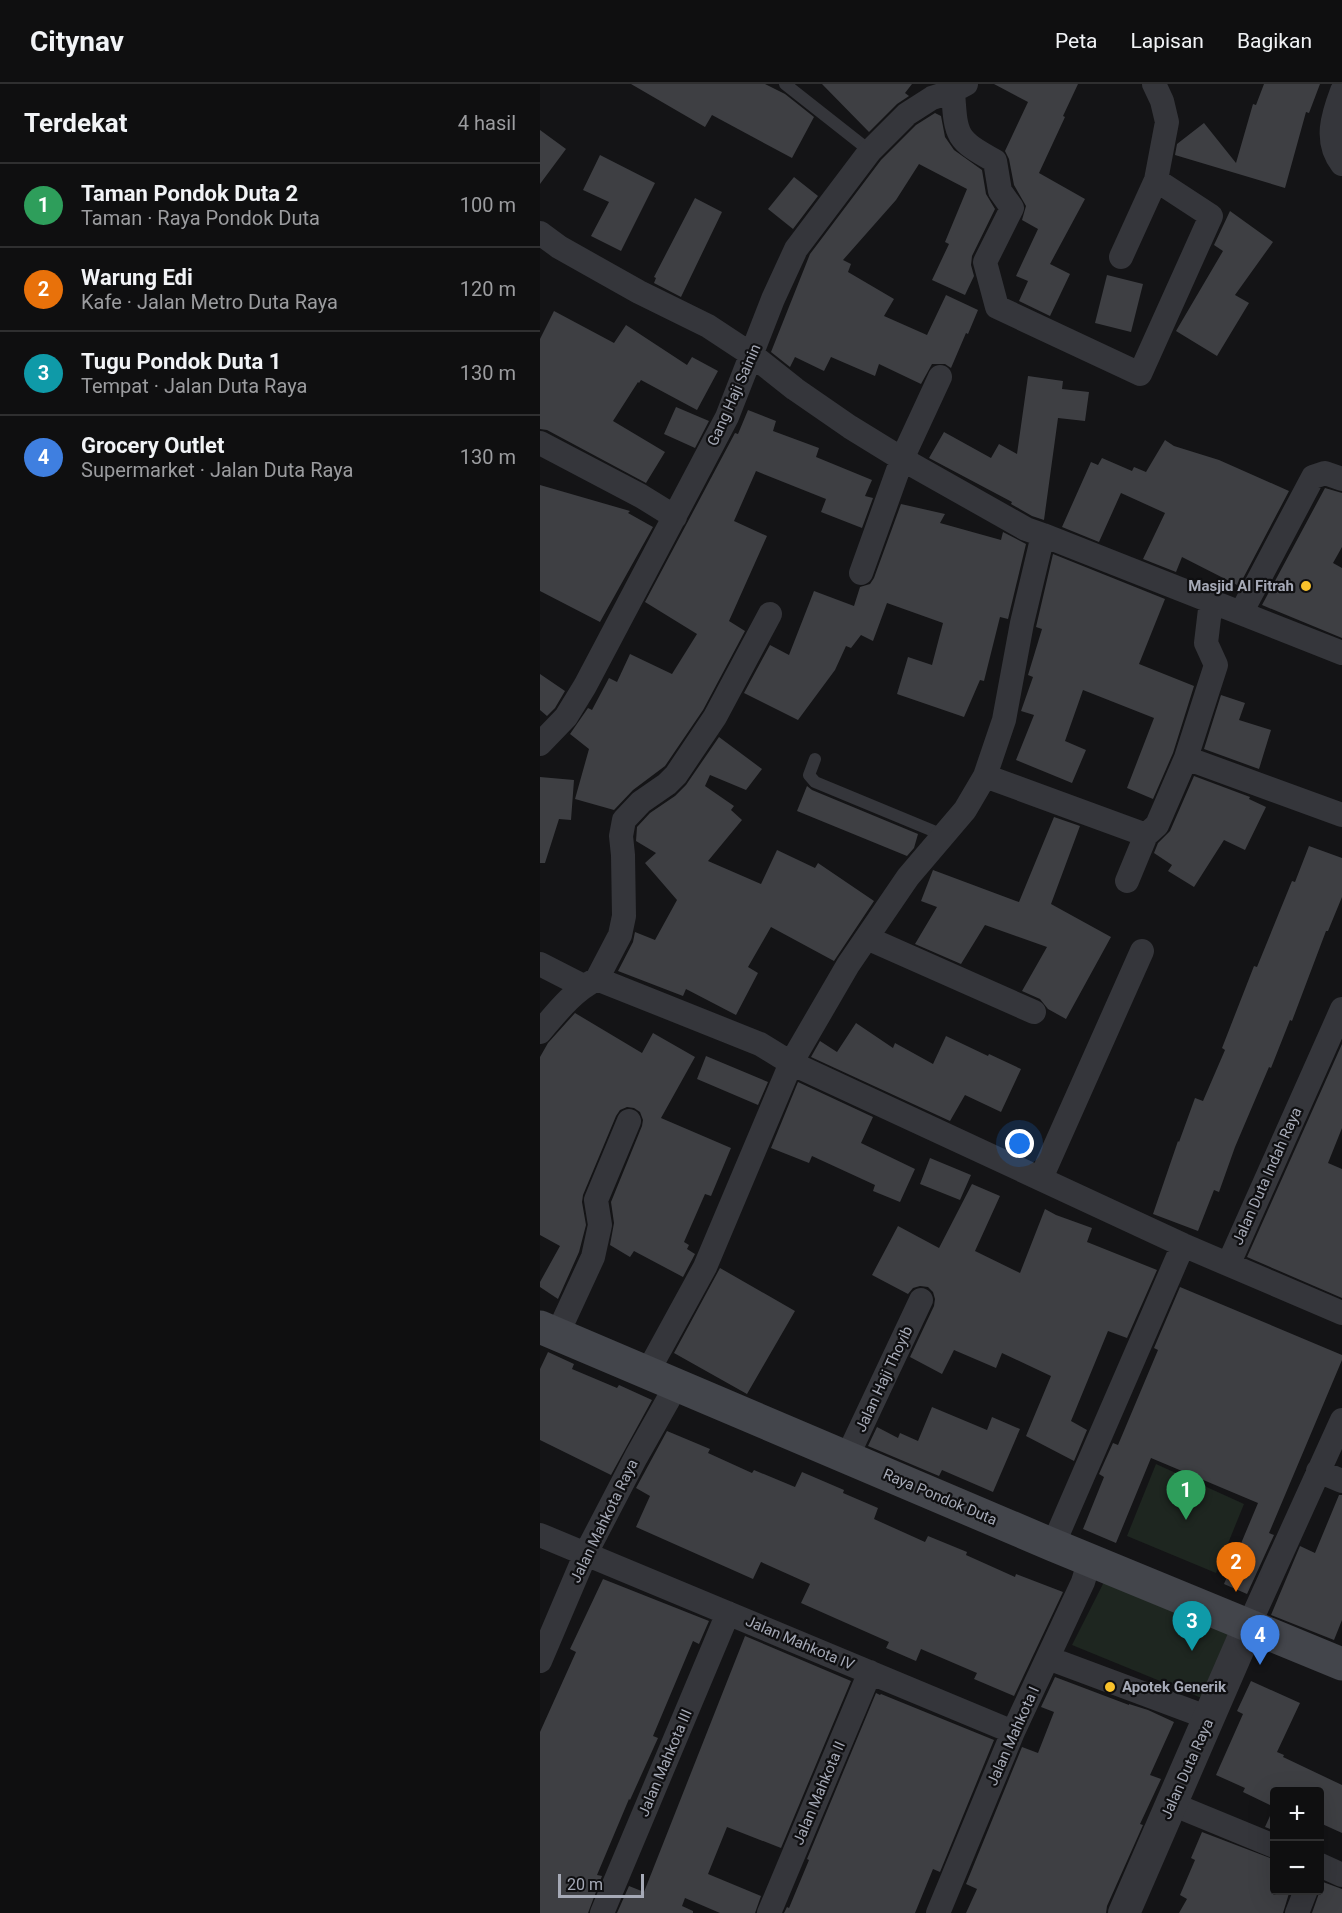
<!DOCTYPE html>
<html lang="id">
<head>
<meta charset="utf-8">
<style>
  body { margin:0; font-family:Roboto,sans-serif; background:#181819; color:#f1f3f6 }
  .controls { position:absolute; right:18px; bottom:18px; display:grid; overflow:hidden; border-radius:6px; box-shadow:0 6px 24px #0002 }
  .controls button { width:54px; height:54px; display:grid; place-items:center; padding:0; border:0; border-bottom:2px solid #2f2f30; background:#0f0f10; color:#f1f3f6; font:30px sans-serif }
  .scale { position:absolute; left:18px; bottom:15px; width:86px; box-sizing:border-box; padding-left:6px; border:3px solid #a6aab7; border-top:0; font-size:16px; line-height:21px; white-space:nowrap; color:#a6aab7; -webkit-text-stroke:4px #0f0f11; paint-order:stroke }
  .you { position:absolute; left:480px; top:1060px; width:21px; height:21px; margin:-15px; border:4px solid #fff; border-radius:50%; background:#1a73e8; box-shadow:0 0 0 9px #1a73e833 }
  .badge { display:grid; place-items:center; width:39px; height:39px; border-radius:50%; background:#0f766e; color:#fff; font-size:20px; font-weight:700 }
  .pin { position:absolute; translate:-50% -50px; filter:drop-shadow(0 2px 3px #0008) }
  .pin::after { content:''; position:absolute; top:32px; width:21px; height:18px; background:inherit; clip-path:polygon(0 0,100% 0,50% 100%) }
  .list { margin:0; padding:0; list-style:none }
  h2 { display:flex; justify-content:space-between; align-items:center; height:78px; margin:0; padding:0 24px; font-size:26px }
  h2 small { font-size:20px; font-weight:400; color:#9b9c9f }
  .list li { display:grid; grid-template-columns:39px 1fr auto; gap:18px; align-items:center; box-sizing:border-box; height:84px; padding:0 24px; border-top:2px solid #2f2f30 }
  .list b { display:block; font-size:22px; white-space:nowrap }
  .list p { margin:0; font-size:20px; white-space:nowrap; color:#9b9c9f }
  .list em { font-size:20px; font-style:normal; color:#9b9c9f }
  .map { position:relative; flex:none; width:802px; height:1829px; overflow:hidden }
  header { display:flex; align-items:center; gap:36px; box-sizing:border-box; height:84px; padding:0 30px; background:#0f0f10; border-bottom:2px solid #2f2f30 }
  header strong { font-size:28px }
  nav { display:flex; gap:33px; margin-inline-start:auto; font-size:21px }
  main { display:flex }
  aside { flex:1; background:#0f0f10 }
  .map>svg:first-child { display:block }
</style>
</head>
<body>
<header>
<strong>Citynav</strong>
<nav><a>Peta</a><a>Lapisan</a><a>Bagikan</a></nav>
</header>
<main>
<aside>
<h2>Terdekat<small>4 hasil</small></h2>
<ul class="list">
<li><span class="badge" style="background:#2e9e5b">1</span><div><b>Taman Pondok Duta 2</b><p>Taman · Raya Pondok Duta</p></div><em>100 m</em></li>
<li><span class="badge" style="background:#e8710a">2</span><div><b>Warung Edi</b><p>Kafe · Jalan Metro Duta Raya</p></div><em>120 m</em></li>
<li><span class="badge" style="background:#0f9aa8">3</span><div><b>Tugu Pondok Duta 1</b><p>Tempat · Jalan Duta Raya</p></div><em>130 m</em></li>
<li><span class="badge" style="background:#3f7fe0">4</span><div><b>Grocery Outlet</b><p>Supermarket · Jalan Duta Raya</p></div><em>130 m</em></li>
</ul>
</aside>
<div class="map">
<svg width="802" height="1829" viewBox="0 0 802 1829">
  <rect width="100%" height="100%" fill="#141416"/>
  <path fill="#1e2620" d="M616,1380l88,40 -28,69 -89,-37z
    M564,1498l130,48 -30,69 -132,-54z"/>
  <path fill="#3e3f43" d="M91,0h134l20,10 29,23 -22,41 -80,-43 -7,12z
    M282,0h90l-7,9 4,3 -12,8 -28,28z
    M454,0h84l-15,32 2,1 -26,56 46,26 -35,65 20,10 -20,42 -31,-15 9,-20 -12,-5 22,-47 -16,-9 4,-14 -12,-21 -5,-26 -4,-8 23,-49z
    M724,0h56l-11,29 -3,-1 -21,76 -110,-33 2,-11 27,-21 32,40 17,-59 3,1z
    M395,29l6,3 4,21 9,13 28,20 4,24 9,15 -23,47 -1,9 3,11 -9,19 -33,-15 17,-36 -4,-2 22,-53 -48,-25 -23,36 -53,60 8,4 -3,8 46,27 -10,17 43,19 19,-40 32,15 -10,24 -2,-1 -15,35 -6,-4h-13l-11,20 -42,-20 -4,12 -44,-19 -7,14 -29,-14 -5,10 -19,-15 39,-98 71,-94 35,-35z
    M0,46l26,19 -26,35z
    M60,71l55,28 -34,68 -30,-15 18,-34 -26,-12z
    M254,93l24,19 -25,33 -25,-20z
    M155,114l27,14 -41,85 -27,-14 2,-5 -2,-1z
    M690,127l43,31 -38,53 14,8 -32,53 -41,-25 47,-80 -9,-6z
    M567,191l36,9 -12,48 -36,-9z
    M14,227l60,32 12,-18 61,40 5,-8 26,14 -21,39 -56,-30 -2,3 -1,-1 -25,39 52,31 -19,31 -99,-53 -7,-1v-90z
    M488,292l35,5 -1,8 27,3 -4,29 -27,-3 -14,102 -12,-4 -21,-12 1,-2 -83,-44 15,-26 47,26 8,-14 18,10z
    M136,323l33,14 -14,27 -31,-14z
    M208,326l28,11 -3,10 46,17 -3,9 56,23 -7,16 8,2 -11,30 -41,-16 5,-13 -70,-28 -22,50 33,15 -38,85 16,10 -42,79 -38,56 -32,24 -19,20 -39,-11 14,-50 -19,-15 18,-26 4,2 17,-32 8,4 13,-28 42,20 25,-40 -52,-32 90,-169 3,1z
    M625,356l9,6 45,14 70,31 -50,95 -57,-29 -6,15 -33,-13 22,-46 -44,-20 -22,49 -37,-15 29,-65 7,3 4,-7 30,13 2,-4 12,5z
    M0,401l90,26 -2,2 25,14 -53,95 -60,-31z
    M785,404l17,5v54l-9,16 9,5v70l-80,-33z
    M361,420l44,10 -5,9 61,17 2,-8 23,12 -18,75 -8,-2 -16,64 -4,-1 -16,37 -67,-23 11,-37 24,8 11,-42 -56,-20 -14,38 -12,-6 -10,13 -5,-2 -11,24 -37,50 -54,-27 26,-48 19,10 25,-64 40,15 6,-19 10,-3 4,-6z
    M513,470l112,45 -26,65 55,22 -21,67 -20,46 -26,-11 27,-70 -71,-28 -18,51 21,9 -14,33 -56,-23 18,-45 -13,-4 12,-34 -5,-2 14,-46 -6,-2z
    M0,590l25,17 -10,17 -8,8 -7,-6z
    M681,611l24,8 -6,17 32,10 -12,39 -55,-20z
    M179,653l43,32 -16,21 -36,-15 -5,11 29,20 -3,4 11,10 -34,41 53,23 16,-34 38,18 3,-5 56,38 -40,60 -63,-34 -23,40 10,6 -22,42 -50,-26 -3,7 -65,-25 15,-29 2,-10 20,8 22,-40 -32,-37 11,-10 -20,-12 1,-14 13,-14 25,-17 11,-11z
    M654,692l56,21 -1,2 17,8 -21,43 -21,-10 -30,47 -26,-16 4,-6 -18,-12 4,-10 12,-12z
    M0,693l34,3 -3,40 -12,-1 -14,44h-5z
    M267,702l5,4 106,44 -4,14 -7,8 -110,-45z
    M514,733l26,9 -29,78 60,33 -45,82 -18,-10 -8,-10 -18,-8 25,-44 -62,-22 -24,39 -46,-20 22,-37 -16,-6 12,-31 86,32z
    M769,762l33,12v39l-14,34h-2l-34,90 -2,-1 -19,48 -2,-1 -34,80 -16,45 -5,-2 -16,41 -45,-17 25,-73 1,1 16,-44 8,3 22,-51 -3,-2 32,-82 3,1 35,-86 3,1z
    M35,929l67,40 11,-20 42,24 -34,61 70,30 -20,48 -6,-2 -21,48 5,3 -2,4 8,5 -12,23 -49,-26 -4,6 -20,-12 4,-22 -3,-21 31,-76 1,-6 -3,-8 -6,-4 -7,-1 -7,3 -4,6 -33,79 -1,7 4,23 -7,27 -21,47 -18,-12v-5l20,-36 -20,-11v-178l8,-14z
    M316,939l37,25 2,-5 38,21 13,-28 42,20 1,-2 32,15 -20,43 -36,-17 -15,26 -139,-64 9,-16 17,11z
    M802,960v84l-14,35 14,6v129l-95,-41z
    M166,972l62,26 -10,23 -61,-26z
    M258,998l75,35 -12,26 54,26 -15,33 -27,-11 2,-6 -63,-29 -3,7 -38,-15z
    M390,1074l41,17 -11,25 -40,-16z
    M432,1100l28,12 -25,55 45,22 25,-64 11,6 36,13 -5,14 70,28 -30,68 -19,-7 -37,90 16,9 -13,31 -48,-25 25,-60 -49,-23 -6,15 -42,-18 -12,24 -32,-17 24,-51 1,-7 -2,-7 -5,-5 -8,-1 -7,2 -5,6 -36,-19 26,-49 41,22z
    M180,1184l75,43 -48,83 -73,-41z
    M640,1203l162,68v5l-73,173 5,2 -27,59 -23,-10 34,-81 -107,-45 -35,85 -33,-14 21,-52 -5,-3 14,-31 5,2 40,-95 -4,-2z
    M8,1268l26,12 -2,5 45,19 2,-3 33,15 -41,75 -71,-35v-71z
    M392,1323l55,23 5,-13 28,12 -27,63 -51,-22 -3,6 -71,-30 9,-19 21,11 2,-5 18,8z
    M127,1347l43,18 -2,4 44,20 2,-3 41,17 7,-15 42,18 -1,3 35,15 -4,11 51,23 3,-6 39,16 -1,3 49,22 1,-3 47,18 -49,104 -40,-17 3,-6 -56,-24 -5,12 -30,-13 3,-6 -88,-39 9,-19 -49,-22 -8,17 -117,-52 14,-31 -14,-8z
    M799,1411h3v125l-8,20 -63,-25 29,-69 15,7z
    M63,1495l106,42 -10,23 -6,-3 -40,95 5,2 -28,62 -1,-1 -32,76 5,1 -14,37h-48v-181l36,-80 -6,-3z
    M205,1552l106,45 -70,167 -54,-21 -19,47 53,22 -6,17h-35l-35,-15 -3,8 11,5v2h-76l12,-27 15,6z
    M515,1593l74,28v-1l19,6 26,12 -24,53 11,4 -21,45 3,1 -36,81 -1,7h-140l11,-24 -11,-5 56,-137 16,6 16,-41 -13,-5z
    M711,1597l49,22 -23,49 7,3 -1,2 59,28v48l-22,-10v-32h-45v40l-10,-4 9,-20 -31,-15 2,-4 -29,-13 27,-61 -6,-3z
    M336,1609l4,2 1,-1 113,46 -54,132 -7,-3 -18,44h-131l3,-6 2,1 20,-48 -2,-1z
    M662,1748l73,28v30h15l-7,23h-104l8,-14 -7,-4 15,-35 -4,-2z
    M783,1798l19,7v24h-30z"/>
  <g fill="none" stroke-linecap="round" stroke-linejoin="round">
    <path stroke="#35363b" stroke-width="12" d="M245,0l85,67
      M275,675l-6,16 6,7 128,53"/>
    <path stroke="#35363b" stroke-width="24" d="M413,7c3,45 2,48 42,70l5,30 12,17 -27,54 12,45 143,67 71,-158 -55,-36
      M802,7c-9,24 -18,50 0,73
      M0,149l19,14 80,45 69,34 44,29 43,34 55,38 52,32 124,70 17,6 -21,88 -18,97 -19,56 -20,34 -57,67 -60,88 -57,98 -86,204 -58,106
      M581,173l35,-77 11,-58 -5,-21 -8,-17
      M0,359l101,53 34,21
      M503,451l299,118
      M321,489l41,-114 38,-82
      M701,529l72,-136 12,-4 17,6
      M230,530l-55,103 -39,58 -9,9 -26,18 -17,18 -3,16 2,19 1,61 -4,19 -23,44 163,65 31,19 392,182 159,68
      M0,660l26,-27 19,-31 142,-269 46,-118 23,-50 74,-98 37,-37 25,-16 21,-7 13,-7
      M646,674l30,-93 -10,-22 5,-42
      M445,692l161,59
      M587,797l19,-46 11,-10 29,-67 156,57
      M327,854l167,74
      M0,880l43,22
      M0,948c17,-20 33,-41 57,-53
      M501,1094l101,-227
      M689,1179l113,-254
      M17,1251l36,-78 7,-32 -4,-25 33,-79
      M307,1373l74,-157
      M778,1387l24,10
      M0,1451l473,197
      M513,1461l130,-300
      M709,1541l93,-205
      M508,1574l161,60
      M0,1577l46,-108 50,-96 40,-71
      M632,1720l102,42
      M780,1781l22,10
      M62,1829l126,-300
      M229,1829l101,-241
      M398,1829l75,-181 70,-150 7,-23
      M757,1829l9,-23"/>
    <path stroke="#35363b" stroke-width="32" d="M584,1829l125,-288"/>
    <path stroke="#43454b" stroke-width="33" d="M0,1243l513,218 289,119"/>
  </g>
  <g fill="#f8c12b" stroke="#0f0f11" stroke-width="2">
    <circle cx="766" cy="502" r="6"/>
    <circle cx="570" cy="1603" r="6"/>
  </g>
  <g text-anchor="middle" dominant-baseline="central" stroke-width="4.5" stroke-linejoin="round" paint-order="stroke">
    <g font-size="15" fill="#a6aab7" stroke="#0f0f11">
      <text transform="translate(194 311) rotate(-66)">Gang Haji Sainin</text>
      <text transform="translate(727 1092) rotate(-66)">Jalan Duta Indah Raya</text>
      <text transform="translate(344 1295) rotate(-65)">Jalan Haji Thoyib</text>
      <text transform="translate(400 1413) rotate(23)">Raya Pondok Duta</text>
      <text transform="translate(64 1437) rotate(-64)">Jalan Mahkota Raya</text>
      <text transform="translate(260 1559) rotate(23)">Jalan Mahkota IV</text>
      <text transform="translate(473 1652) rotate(-66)">Jalan Mahkota I</text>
      <text transform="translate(125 1679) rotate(-67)">Jalan Mahkota III</text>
      <text transform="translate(647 1685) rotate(-66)">Jalan Duta Raya</text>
      <text transform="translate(279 1709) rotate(-67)">Jalan Mahkota II</text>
    </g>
    <g font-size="15" font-weight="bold" fill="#a6aab7" stroke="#0f0f11" text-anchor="end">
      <text x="754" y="502">Masjid Al Fitrah</text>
      <text x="582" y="1603" text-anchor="start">Apotek Generik</text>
    </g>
  </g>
</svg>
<div class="controls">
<button>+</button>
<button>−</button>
</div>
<div class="scale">20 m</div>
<div class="you"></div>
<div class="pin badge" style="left:646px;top:1436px;background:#2e9e5b">1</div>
<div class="pin badge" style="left:696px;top:1508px;background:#e8710a">2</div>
<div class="pin badge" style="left:652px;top:1567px;background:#0f9aa8">3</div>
<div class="pin badge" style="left:720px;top:1581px;background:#3f7fe0">4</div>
</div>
</main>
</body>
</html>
